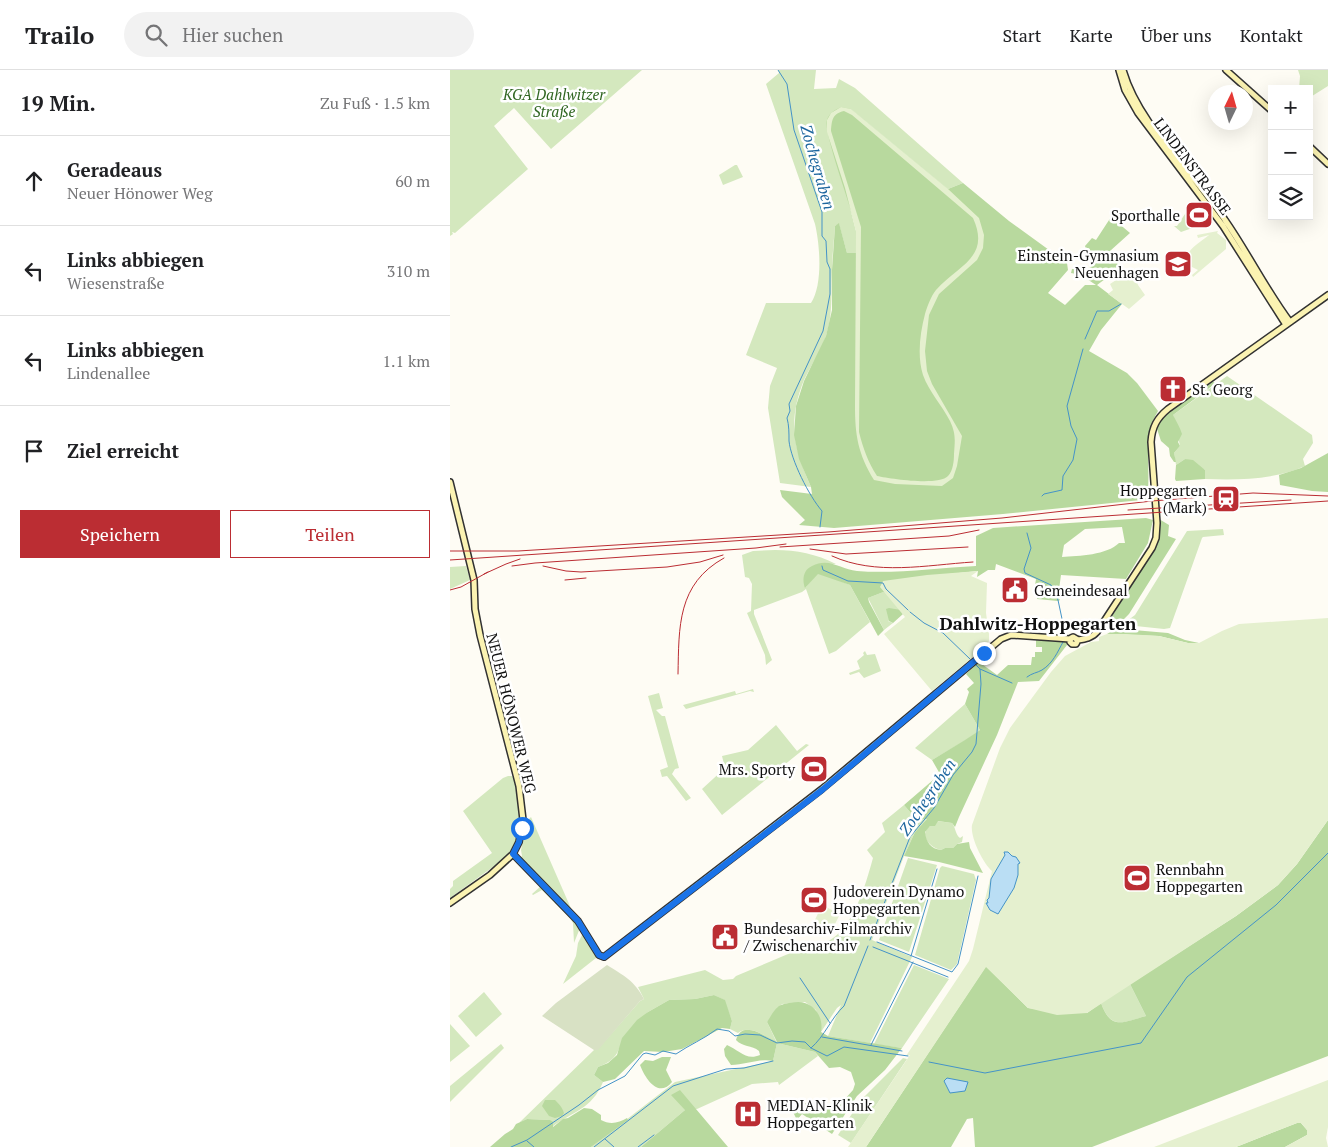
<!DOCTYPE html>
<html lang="de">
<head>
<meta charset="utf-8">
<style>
  body { margin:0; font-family:"PT Serif",serif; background:#f2f2f2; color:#202124 }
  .controls { position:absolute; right:15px; top:15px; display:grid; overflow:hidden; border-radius:0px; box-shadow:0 5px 20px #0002 }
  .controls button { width:45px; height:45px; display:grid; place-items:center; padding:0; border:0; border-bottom:1px solid #e0e0e0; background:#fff; color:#202124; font:25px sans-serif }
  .compass { position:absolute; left:758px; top:15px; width:45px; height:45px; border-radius:50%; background:#fff; box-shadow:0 5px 20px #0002; rotate:5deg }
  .stop { position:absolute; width:15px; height:15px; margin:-11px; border:4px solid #1a73e8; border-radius:50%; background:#fff }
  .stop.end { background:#1a73e8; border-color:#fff; box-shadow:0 1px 5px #0008 }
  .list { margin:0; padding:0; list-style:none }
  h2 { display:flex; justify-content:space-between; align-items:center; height:65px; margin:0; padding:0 20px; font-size:21px }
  h2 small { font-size:16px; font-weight:400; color:#757577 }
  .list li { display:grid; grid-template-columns:32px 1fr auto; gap:15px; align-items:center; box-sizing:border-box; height:90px; padding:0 20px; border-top:1px solid #e0e0e0 }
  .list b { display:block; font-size:19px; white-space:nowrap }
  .list p { margin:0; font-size:16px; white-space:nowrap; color:#757577 }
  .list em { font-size:16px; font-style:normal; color:#757577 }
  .actions { display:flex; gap:10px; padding:15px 20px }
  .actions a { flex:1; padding:11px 0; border:1px solid #bb2d33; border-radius:0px; text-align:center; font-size:18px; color:#bb2d33 }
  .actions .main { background:#bb2d33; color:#fff }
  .icon { flex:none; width:28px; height:28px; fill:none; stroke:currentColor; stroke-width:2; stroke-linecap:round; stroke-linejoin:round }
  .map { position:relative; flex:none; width:878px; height:1077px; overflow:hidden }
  header { display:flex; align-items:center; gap:30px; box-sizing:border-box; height:70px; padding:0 25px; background:#fff; border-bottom:1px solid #e0e0e0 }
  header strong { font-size:24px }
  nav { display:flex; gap:28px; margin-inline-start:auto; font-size:18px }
  .search { width:350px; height:45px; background:#f2f2f2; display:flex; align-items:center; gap:12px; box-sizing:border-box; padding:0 18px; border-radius:28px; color:#757577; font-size:19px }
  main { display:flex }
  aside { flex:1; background:#fff }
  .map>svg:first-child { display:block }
</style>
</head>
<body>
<header>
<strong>Trailo</strong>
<div class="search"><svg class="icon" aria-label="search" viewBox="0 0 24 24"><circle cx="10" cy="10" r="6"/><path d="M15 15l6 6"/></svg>Hier suchen</div>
<nav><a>Start</a><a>Karte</a><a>Über uns</a><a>Kontakt</a></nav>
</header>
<main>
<aside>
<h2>19 Min.<small>Zu Fuß · 1.5 km</small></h2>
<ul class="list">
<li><svg class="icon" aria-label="ahead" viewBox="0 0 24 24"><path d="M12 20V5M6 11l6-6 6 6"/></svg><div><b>Geradeaus</b><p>Neuer Hönower Weg</p></div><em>60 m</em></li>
<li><svg class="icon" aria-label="left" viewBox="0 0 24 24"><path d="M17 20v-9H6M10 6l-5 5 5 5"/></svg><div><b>Links abbiegen</b><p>Wiesenstraße</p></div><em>310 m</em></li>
<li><svg class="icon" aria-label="left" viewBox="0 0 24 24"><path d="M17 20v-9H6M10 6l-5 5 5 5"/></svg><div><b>Links abbiegen</b><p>Lindenallee</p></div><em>1.1 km</em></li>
<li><svg class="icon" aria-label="arrive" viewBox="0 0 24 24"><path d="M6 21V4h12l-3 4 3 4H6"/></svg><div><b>Ziel erreicht</b></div></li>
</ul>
<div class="actions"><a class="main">Speichern</a><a>Teilen</a></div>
</aside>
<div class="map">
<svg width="878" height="1077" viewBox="0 0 878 1077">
  <rect width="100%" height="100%" fill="#fefcf4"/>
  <path fill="#d4e8be" d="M0,0h192l-91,79 -37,-41 -20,18 34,43 -73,64 -3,-1 1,2 -3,2z
    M328,0h38l-2,19 22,-1 3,-9 16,9 108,95 -15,6 -97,-80 -6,79 11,43v22h-9l-8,-29 -4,2c-1,15 -3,30 -3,46 -1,21 1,43 -6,64 -5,15 -15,29 -22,44 -17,42 -10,68 7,107l-31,-4 -12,-75 2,-22 7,-18 -31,-13 20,-52h45c12,-18 9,-58 4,-79l-49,-140 13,-11z
    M848,0h30v16l-19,12v-9h-10l1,-13z
    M285,95h2l6,12 -20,8 -4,-10z
    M737,141l11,15 -17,6 -7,-6h3z
    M777,306l85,59 1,8 -10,16 2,7c-31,14 -66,14 -100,13v-9l-20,-11 -9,6 -2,-12 6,-7 -7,-31z
    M773,459l1,6 -21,2 -1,1 -32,90 -6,1 -38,-4 1,-4 8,-6 52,-84z
    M325,480c22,0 41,4 61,14h-19l-12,24 13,-16 32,13 20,37 -34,29 -7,3 -23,-65 -4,3 -48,18v4l18,46 -6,5 -1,-10 -18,-42 4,-2 1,-27 -3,-6 -4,-1 -3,-22 11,-4z
    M16,496l4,14 -20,9v-22z
    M436,521l31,15 -29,15 5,2 -9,7 -16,-32z
    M415,581l2,4 8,-1 6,17 -17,7 -5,-6 -9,3 -1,-2 11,-4 -3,-8 7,-6 -1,-2z
    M303,619l1,3 -4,-1 -64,18 -3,-4 52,-14 1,3z
    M209,623l4,15 -7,2 6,6h3l14,52 -4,1 -3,5 19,24 -5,3 -19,-25 -5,1 -2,-7 8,-3 -20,-71z
    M515,634l15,26 -14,10 -34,20 -17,-12z
    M326,655l21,26 9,-7 3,1 -87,70 -20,-26 23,-21 -3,-12 26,-6z
    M58,706h4l2,3c6,37 14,55 -15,86l-2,-1 -47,34v-9l3,-3v-5l39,-28 -29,-42 40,-33z
    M454,735l12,14h11l-12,13 -11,24 -32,84 40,17 -42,86 -42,-7 13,-31 -4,3 -16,24 -5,-22 -11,-8 -23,2 -15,18 10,21 38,9 3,4 -39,29 -1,-3 -26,2 -55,25 -12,1 -44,37h-50l84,-65 98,-21 4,-18c-12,-7 -27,-19 -39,-10l-8,-4 2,-8 -8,-21 -10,-5 -19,4 -26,1 -21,12 -29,37c-4,10 -11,14 -21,18l-4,8 9,7c-11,27 -31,30 -51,45l-2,-7 -23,-1 -8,4 75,-73 4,-1 42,-48 4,-2 -6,-12 67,-17 18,10 10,-1 3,-3 71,-30c42,2 57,-56 66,-88l-6,-8 18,-18 -3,-9z
    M81,747l42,96 -53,-54 2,-3 -1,-6 7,-30z
    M487,751l15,2c4,5 3,11 8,15l3,-2 -1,6 -5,2 -4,4h-8l-4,2c-8,-1 -21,-12 -14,-21 2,-3 7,-6 10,-8z
    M458,788l29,7 -28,87 -30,-12z
    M492,796l32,8 2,6 -19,84 -6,6 -36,-15 25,-87z
    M91,816l39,42 -6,15 -1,-20 -3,-5 -28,-28 -9,5 -1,-1z
    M132,865h2l12,20v3l-33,26 13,-28 2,-13z
    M464,895l35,14 -47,69 -28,-4z
    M680,914l16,32c-22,6 -35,15 -45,-13z
    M34,922l18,22 -26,23 -18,-21z
    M0,954l20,22 -20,16z
    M51,974l3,4 -54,54v-16z
    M453,988l4,1 -56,84 -13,-8 23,-35z"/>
  <path fill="#b8d99e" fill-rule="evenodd" d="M391,37l10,2 97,80 15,-6 46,38 58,42 1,7 -20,23 17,12 20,-20h11l-15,-10 -10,-2 1,-4h4l5,3 10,-5 -6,-21 7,-8 4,2 15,-23 19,16 -20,18 10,17 -23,17 25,19 -21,26 -12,21 38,22 10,10 21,28c-15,25 -8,51 -10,79l3,2v7l-148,15 -169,14 -35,-3 6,-5 -23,-23 -2,-7 32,4 -1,-7 -12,-28 -5,-24 2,-29 8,-25 22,-45 6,-26v-40l3,-44 4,-3 8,30h9c0,-8 1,-16 0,-24 -4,-21 -33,-96 -29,-109 2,-7 8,-10 14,-13z
    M762,311l3,2 -3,3 -39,29c3,6 7,12 9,19l-4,8 2,4 -6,7 2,9h-2l-4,-6 -1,-8 -8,-7 -5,-15 7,-11z
    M878,383v39l-16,-1 -32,-6 -1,-10 22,-7z
    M735,389l8,1 12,10v9l-29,2 -1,-2 1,-14z
    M696,448l7,2 -5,23 -22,36 -65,-4 -3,22 2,3 -2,1 -21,-2 2,-7 -4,-7 1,-6 -40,-15 -1,6h-7l-11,7 1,-6 -68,7 -16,5 -8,8 -18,7 1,4 15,28 -6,6 -28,-51 -32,-11 -13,14c-3,-8 -2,-18 7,-22 18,-9 29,4 45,5 37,3 81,-3 119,-5v-30l17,-8zM672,457l3,16h-6c-12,12 -40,13 -57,14l2,-12 21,-16z
    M709,449l10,6 -1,11 8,3 -47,75 -11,11 -9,-4 49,-78z
    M439,538l12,2 2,4 -10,9 -4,-2 -3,-12z
    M672,559l46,4 17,7 14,3h-11l-29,-7 -52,-2 7,-4z
    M586,570l27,2h3l1,3 -28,36 -21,1 -21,53 -38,82 -4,10 -3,-4 -14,-2 -3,5h-5l-5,6c1,10 6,17 16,18l4,-2h8l4,-4 12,-2 1,6 13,25 -44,-11 -35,-6 11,-24 12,-13h-11l-12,-14 36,-31 -8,-14 33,-20 15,-10 -15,-26 4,-12 -2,-3 7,-6 -8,-9 13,-12 18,13 11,-10h23l1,-8h3v-5h7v-5h-6z
    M878,750v236l-236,91h-117l-2,-29 -6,1 -16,28h-85l120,-181 42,42 59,5 14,-10c10,28 22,19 45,13l-16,-32 106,-68 42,-31 19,-21z
    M264,925l11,5 7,21 -2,8 -8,-1 -40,21 -19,3 -19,-1 -29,28 -12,3 -9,-7 4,-8 10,-4 9,-8 5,-17 15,-18 11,-8 21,-12 26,-1z
    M348,932c16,0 26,15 23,30l7,4 74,12 -17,22 -28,26 -25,38 -30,-20 -5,6 -6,-12 14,-5 31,6 17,-19 2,-6 -4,-12 -11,-5 -11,1 -14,-16 -38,-9 -4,18c-13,-3 -28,4 -42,4l-6,-9 -1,-7 3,-4c12,5 19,16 33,10l-1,-4c-7,-6 -17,-4 -23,-11 6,-21 28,-4 41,2l-10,-20c11,-17 10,-18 31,-20z
    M212,987h9l-5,13 6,12c-14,17 -27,-4 -32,-17l5,-5 8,1z
    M230,1020l48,57h-87l44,-37 -14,-15z
    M95,1030h10c4,4 7,7 9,13l-2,3 -7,2 -6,-2 -7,-10z
    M134,1038l8,1 9,6v5c9,5 18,3 26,-2l1,2 -37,27h-101l15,-13 8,-5 3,-5 11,-5 23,1 3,2v5l10,-8 5,-1z
    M847,1053h4l6,7v5l-22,12h-49z"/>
  <path fill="#d8e1c4" d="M157,895c17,11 27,15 37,34l-4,2 -42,49h-4l-52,-34 14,-13z"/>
  <path fill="#e5f0cf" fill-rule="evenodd" d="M391,37l10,2 97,80 31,29 5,17 -1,13 -6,12 -38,34 -10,21 -4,36 2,20 5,13 30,52 -5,30 -4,12 -11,8 -47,-2 -21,-4c-16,-26 -19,-45 -19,-74l1,-175 -11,-43 -18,-56v-12l4,-7zM394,41l8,4 121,103c18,40 -15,47 -37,72 -5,6 -9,17 -11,24 -5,19 -8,42 -2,61 6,17 19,30 27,46 6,13 5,19 4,33 0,7 -1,17 -6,22 -9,10 -57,3 -71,0 -9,-14 -14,-28 -18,-44l2,-205 -30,-96c1,-11 1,-17 13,-20z
    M768,161l-1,2 9,7v9l-33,28 -1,-2 6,-5 -10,-5c-6,-14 12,-22 21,-30l-11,3 -1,-3z
    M683,199l5,16 7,10 -16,14 -21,-15 5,-4 -3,-6z
    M528,501l-7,5 16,7 -1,30 3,21v7l-4,6 -53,44 -48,-57 21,-17 -25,-30 3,-6 44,-6z
    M878,548v202l-31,44 -19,21 -42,31 -149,97 -30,2 -29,-7 -42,-41 -120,180h-18l62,-92 -4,1 63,-95 4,-12 19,-78c-9,-8 -22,-34 -20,-46l28,-77 10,-20 41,-56 14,-16 26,-14 8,-1v-4l8,-3h19l33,2 29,7h11l23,-12 17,-7z
    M372,835l18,9 -9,18 -10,-5 1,-2 -4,-2 -2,3 -3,-2z
    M878,1010v47l-2,11 2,9h-43l22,-12v-5l-6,-7h-4l-61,24h-82z"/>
  <path fill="#badef4" stroke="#4493c8" d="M554,782h4l4,4 4,1 4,6 -2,1v11l-4,13 -16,26 -8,-4 -4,-7h2l-1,-3 2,-2 2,-19 14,-24z
    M497,1008l21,4 -3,9 -15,2 -6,-12z"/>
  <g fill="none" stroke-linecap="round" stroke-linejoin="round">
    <path stroke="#4493c8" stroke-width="1" d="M328,0l9,14 7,46 28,82v24l4,5 1,21 3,7v25l-7,37 -34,73 1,7 -3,7c2,7 2,15 2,23 2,19 20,55 33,70l-2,16
      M635,269l12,-28h12l12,-7
      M592,426l2,-2 18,-4 1,-14 10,-16 4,-21 -6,-13 -4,-20 16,-57
      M577,463l4,15 -7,21 1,4 26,12 7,15 7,33
      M372,496l1,4 25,11 35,2 3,6 22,21
      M460,542l14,11 19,10 27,26
      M530,599l32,14
      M577,607c5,-4 10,-4 15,-7 11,-7 15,-17 21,-28
      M420,870l40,-103 24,-29 19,-33 19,-23 4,-8 5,-60 -1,-15 -4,-4
      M427,872l75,30 6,-8 20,-88
      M423,877l75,30
      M461,886l26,-87
      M350,908l30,45
      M372,967l80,14
      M421,975l42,-83
      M361,978c14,-12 20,-30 33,-42l24,-60
      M479,992l56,11 156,-30 46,-66 89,-72 52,-52
      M155,1069l9,8
      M77,1071l7,6
      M61,1077l16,-7 52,-35 19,-15 27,-14 18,-22 3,-1 9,2 8,-4 13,3c13,-9 28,-15 41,-25l12,2 6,5 10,-2 15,1 17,8 15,-2 13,1 6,6 16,8 17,-9 64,9
      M144,1077l79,-61 53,-17 18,-1 29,-7
      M188,1077l16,-12"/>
    <defs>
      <path id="secondary" d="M669,0l6,20 13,23 85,113 63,99
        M673,0c16,56 70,101 102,150 23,33 41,70 65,102
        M776,0l46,41
        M859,76l19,18
        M0,412l24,98 1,29 5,26 39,151 4,34 -4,22 -6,12 -23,21 -40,28
        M628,570l-2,4h-4l-2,-2 1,-4 2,-1 5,3c7,-1 14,-2 19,-8l55,-84 4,-10 1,-15 -6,-81c1,-15 6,-24 17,-33l160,-114
        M63,784l65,67 21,34 5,2 218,-168 179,-150 10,-4 59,4"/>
    </defs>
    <use href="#secondary" stroke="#323232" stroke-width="8"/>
    <use href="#secondary" stroke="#fbf3b2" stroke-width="5"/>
    <path stroke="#bb2d33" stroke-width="1" d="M678,440l163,-10
      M0,481h68l310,-19 174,-14 150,-17 101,-8 75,3"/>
    <path stroke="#bb2d33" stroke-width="1" d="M330,477l169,-11 30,-6
      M360,479l36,5 122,-7
      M382,486c44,20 94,9 141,6
      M0,490l878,-59
      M62,496l23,-3 221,-15 30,-4
      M93,496l23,5 15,1 86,-5 33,-5 23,-7
      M34,504l22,-10 14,-5
      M115,510l21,-2
      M0,520l11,-3 27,-15
      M228,604c1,-47 -1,-90 46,-116"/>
  </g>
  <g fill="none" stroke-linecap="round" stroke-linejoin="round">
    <path stroke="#1a73e8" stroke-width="6" d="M72,758l-3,14 -6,12 65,67 21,34 5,2 218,-167 162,-137"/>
  </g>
  <defs>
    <symbol id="stadium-square" viewBox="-11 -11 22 22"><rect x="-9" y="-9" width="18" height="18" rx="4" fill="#bb2d33" stroke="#fff"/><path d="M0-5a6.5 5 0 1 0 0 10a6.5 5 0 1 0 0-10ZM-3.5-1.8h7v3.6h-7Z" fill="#fff"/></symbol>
    <symbol id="school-square" viewBox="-11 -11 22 22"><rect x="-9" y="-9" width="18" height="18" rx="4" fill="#bb2d33" stroke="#fff"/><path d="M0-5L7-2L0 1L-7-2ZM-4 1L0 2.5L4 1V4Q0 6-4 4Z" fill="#fff"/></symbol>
    <symbol id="church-square" viewBox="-11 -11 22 22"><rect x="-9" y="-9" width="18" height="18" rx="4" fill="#bb2d33" stroke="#fff"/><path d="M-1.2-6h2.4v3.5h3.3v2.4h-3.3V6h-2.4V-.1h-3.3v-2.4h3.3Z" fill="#fff"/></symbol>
    <symbol id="station-square" viewBox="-11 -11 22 22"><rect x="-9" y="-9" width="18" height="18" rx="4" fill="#bb2d33" stroke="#fff"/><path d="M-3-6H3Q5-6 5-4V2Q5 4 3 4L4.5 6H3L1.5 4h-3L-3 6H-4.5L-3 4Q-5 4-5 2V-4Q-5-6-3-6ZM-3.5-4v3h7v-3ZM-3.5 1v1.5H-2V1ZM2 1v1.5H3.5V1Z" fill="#fff"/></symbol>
    <symbol id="civic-square" viewBox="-11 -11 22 22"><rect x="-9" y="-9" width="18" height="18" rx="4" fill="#bb2d33" stroke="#fff"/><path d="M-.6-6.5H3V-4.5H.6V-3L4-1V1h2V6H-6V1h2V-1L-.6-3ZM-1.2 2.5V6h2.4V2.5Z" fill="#fff"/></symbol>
    <symbol id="hospital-square" viewBox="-11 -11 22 22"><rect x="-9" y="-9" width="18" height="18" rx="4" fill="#bb2d33" stroke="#fff"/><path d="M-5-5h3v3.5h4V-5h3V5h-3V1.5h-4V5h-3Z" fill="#fff"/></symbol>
  </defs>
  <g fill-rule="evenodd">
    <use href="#stadium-square" x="733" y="129" width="32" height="32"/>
    <use href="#school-square" x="712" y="178" width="32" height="32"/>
    <use href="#church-square" x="707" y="303" width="32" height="32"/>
    <use href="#station-square" x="760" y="413" width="32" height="32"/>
    <use href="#civic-square" x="549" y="504" width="32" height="32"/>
    <use href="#stadium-square" x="348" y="683" width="32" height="32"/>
    <use href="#stadium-square" x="671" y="792" width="32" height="32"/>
    <use href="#stadium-square" x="348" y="814" width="32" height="32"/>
    <use href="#civic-square" x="259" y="851" width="32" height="32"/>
    <use href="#hospital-square" x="282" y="1028" width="32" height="32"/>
  </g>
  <g text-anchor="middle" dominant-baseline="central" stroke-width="5" stroke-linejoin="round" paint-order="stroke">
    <g font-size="15" font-style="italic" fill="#306622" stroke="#fff">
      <text x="104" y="24">KGA Dahlwitzer<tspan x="104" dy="17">Straße</tspan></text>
    </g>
    <g font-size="15" fill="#101010" stroke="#fff">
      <text transform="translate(743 96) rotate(53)">LINDENSTRASSE</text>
      <text transform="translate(62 643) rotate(76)">NEUER HÖNOWER WEG</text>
    </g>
    <g font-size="15" fill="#101010" stroke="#fff" text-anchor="start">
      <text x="730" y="145" text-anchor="end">Sporthalle</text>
      <text x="709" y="185" text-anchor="end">Einstein-Gymnasium<tspan x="709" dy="17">Neuenhagen</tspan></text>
      <text x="742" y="319">St. Georg</text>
      <text x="757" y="420" text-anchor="end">Hoppegarten<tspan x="757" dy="17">(Mark)</tspan></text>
      <text x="584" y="520">Gemeindesaal</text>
      <text x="345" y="699" text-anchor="end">Mrs. Sporty</text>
      <text x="706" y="799">Rennbahn<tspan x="706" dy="17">Hoppegarten</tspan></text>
      <text x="383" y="821">Judoverein Dynamo<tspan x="383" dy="17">Hoppegarten</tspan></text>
      <text x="294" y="858">Bundesarchiv-Filmarchiv<tspan x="294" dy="17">/ Zwischenarchiv</tspan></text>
      <text x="317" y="1035">MEDIAN-Klinik<tspan x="317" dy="17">Hoppegarten</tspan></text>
    </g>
    <g font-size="16" font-style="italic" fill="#1d669e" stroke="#fff">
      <text transform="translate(368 97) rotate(74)">Zochegraben</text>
      <text transform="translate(477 727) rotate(-56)">Zochegraben</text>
    </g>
    <g font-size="18" font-weight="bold" fill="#101010" stroke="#fff">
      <text x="588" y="553">Dahlwitz-Hoppegarten</text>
    </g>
  </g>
</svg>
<div class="controls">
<button>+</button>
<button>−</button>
<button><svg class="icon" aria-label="layers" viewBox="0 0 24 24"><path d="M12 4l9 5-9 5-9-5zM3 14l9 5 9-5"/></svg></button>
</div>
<svg class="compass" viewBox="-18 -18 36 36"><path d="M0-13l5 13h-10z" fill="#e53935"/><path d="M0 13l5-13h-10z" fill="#757577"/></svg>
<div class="stop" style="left:72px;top:758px"></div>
<div class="stop end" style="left:534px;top:583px"></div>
</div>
</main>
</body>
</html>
